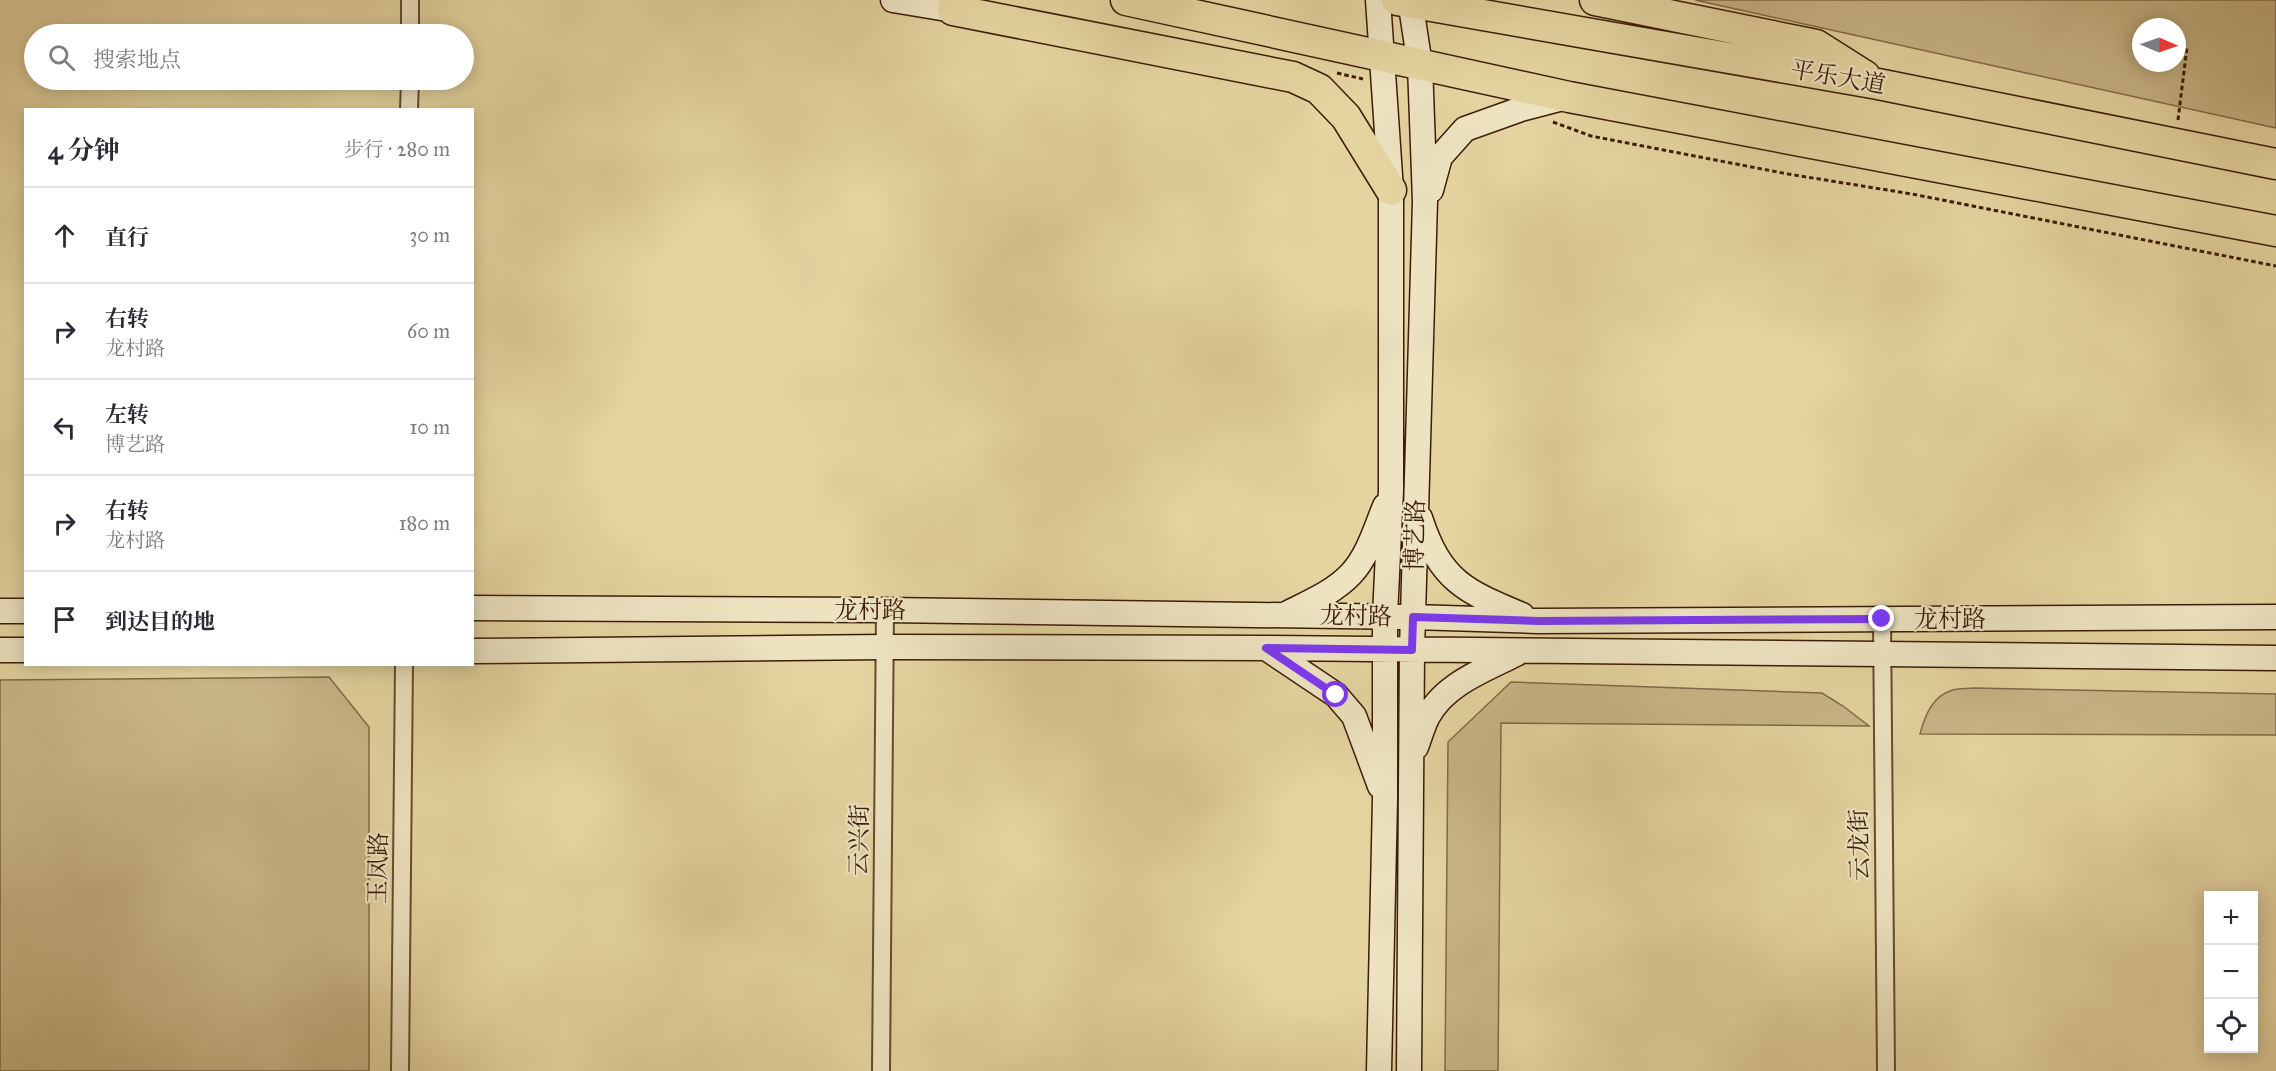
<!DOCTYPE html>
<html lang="zh">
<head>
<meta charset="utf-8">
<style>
  body { margin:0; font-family:"IM FELL Great Primer","Noto Serif SC",serif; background:#f7f7f7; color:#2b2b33 }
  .controls { position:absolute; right:18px; bottom:18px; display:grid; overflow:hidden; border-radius:0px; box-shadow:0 3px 15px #0003 }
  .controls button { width:54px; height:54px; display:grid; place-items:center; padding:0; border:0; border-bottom:2px solid #e1e1e2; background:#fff; color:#2b2b33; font:30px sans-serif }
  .compass { position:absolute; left:2132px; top:18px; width:54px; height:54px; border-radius:50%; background:#fff; box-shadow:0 3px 15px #0003; rotate:92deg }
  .stop { position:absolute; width:18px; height:18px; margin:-14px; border:4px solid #7c3aed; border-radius:50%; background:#fff }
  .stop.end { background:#7c3aed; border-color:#fff; box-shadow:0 2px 6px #0008 }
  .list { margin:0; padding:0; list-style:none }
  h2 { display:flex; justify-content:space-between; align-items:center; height:78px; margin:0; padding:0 24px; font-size:26px }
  h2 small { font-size:20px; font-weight:400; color:#7c7c81 }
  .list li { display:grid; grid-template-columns:39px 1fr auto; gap:18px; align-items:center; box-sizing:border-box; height:96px; padding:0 24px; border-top:2px solid #e1e1e2 }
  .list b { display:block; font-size:22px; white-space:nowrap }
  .list p { margin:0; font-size:20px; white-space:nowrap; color:#7c7c81 }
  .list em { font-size:20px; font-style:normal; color:#7c7c81 }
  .icon { flex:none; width:33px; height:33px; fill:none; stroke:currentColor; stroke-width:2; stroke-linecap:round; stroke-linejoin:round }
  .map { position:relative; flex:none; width:2276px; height:1071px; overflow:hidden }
  .search { position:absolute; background:#fff; box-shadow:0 3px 15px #0003; left:24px; top:24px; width:450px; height:66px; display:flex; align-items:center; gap:15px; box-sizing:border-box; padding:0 21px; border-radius:33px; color:#7c7c81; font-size:22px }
  .panel { position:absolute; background:#fff; box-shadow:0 3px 15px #0003; left:24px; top:108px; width:450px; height:558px; border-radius:0px }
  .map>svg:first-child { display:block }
</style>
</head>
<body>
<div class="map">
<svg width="2276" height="1071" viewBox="0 0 2276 1071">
  <rect width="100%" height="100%" fill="#e4d4a0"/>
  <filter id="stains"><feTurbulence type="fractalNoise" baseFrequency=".00333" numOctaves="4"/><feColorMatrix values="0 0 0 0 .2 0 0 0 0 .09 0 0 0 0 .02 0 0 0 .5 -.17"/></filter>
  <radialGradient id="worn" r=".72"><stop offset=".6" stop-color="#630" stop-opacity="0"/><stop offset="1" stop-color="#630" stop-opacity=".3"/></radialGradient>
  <path fill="#c8b586" stroke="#826946" stroke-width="1.5" fill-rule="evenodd" d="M1695,0h581v128zM2141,27h36v36h-36z
    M329,677l40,50v344h-369v-391z
    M1511,682l311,11 21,13 26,20 -368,-3 -3,348h-53l3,-329z
    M1974,688l302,6v41l-356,-1c4,-16 12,-37 30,-43 7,-3 17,-2 24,-3z"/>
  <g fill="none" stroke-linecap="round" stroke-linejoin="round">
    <defs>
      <path id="street" d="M410,34v-34
        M409,110l1,-30
        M1882,619l4,452
        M400,1071l4,-407
        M881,1071l4,-461"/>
      <path id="secondary" d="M893,0l60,10
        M1378,0l13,190v300l-6,126v183l-6,272
        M1431,190l9,-33 25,-28 56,-20 46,-12
        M1420,518c20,62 44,73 102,97
        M472,608l413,2 528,7 125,4 738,-4
        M0,611h26
        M1288,613c22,-11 46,-21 63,-39 17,-18 25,-46 34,-68
        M1266,648l70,47 18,21 26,70
        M0,650h26
        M472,651l413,-4 381,1 1010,10
        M1416,747c4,-10 7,-22 12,-31 17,-32 58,-47 88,-62
        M1409,1071l3,-421 13,-449 -5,-136 -10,-65"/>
      <path id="highway" d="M955,0l-2,10 340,67 26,12 27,28 45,73
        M1126,0l443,97 707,134
        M1397,0l481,84 398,80
        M1595,0l221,45 49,31"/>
    </defs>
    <use href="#street" stroke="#674b2d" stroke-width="20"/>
    <use href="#secondary" stroke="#3d1d07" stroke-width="27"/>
    <use href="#highway" stroke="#3d1d07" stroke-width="33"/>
    <path stroke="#3d1d07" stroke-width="3" stroke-dasharray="4.5 3" stroke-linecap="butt" d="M1337,73l26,6
      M2178,120l9,-73
      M1553,122l38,14 197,38 124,20 364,72"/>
    <use href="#street" stroke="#ede3c1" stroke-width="16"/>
    <use href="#secondary" stroke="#ede3c1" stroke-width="24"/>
    <use href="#highway" stroke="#e4d4a0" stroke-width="30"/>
  </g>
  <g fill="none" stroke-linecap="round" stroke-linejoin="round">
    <path stroke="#7c3aed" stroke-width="8" d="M1336,695l-70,-47 146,2 1,-33 125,4 344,-2"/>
  </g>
  <g text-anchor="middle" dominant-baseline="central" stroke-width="4.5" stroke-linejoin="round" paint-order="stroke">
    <g font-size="24" fill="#3d1d07" stroke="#ede3c1">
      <text transform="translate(1838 77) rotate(10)">平乐大道</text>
      <text transform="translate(1415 535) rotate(-89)">博艺路</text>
      <text x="870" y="610">龙村路</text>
      <text transform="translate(1356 616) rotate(1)">龙村路</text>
      <text x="1950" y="619">龙村路</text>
      <text transform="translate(859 840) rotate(-89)">云兴街</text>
      <text transform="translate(1859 845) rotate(-91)">云龙街</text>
      <text transform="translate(378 868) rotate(-89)">玉凤路</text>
    </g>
  </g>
  <rect width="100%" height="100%" filter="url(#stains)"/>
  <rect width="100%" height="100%" fill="url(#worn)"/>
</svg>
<div class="controls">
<button>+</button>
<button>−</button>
<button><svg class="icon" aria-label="locate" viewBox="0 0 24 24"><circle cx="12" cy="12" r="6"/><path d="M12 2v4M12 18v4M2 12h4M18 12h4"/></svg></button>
</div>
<svg class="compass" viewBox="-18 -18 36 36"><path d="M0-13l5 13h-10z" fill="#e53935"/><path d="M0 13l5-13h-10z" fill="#7c7c81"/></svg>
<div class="stop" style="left:1336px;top:695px"></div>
<div class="stop end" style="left:1882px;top:619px"></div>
<div class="search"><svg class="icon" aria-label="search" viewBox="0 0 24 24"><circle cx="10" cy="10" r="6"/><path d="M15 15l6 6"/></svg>搜索地点</div>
<section class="panel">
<h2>4 分钟<small>步行 · 280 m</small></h2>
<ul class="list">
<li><svg class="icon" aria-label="ahead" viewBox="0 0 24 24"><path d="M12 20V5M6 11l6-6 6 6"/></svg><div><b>直行</b></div><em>30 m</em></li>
<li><svg class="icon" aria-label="right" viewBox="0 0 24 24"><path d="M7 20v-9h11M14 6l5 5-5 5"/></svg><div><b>右转</b><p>龙村路</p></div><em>60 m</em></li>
<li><svg class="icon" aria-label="left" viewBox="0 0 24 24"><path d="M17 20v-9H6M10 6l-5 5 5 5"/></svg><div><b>左转</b><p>博艺路</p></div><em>10 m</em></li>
<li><svg class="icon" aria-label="right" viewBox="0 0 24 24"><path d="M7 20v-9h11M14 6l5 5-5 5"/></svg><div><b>右转</b><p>龙村路</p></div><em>180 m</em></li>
<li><svg class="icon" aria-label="arrive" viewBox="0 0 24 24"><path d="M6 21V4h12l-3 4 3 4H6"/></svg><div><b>到达目的地</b></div></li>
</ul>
</section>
</div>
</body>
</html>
